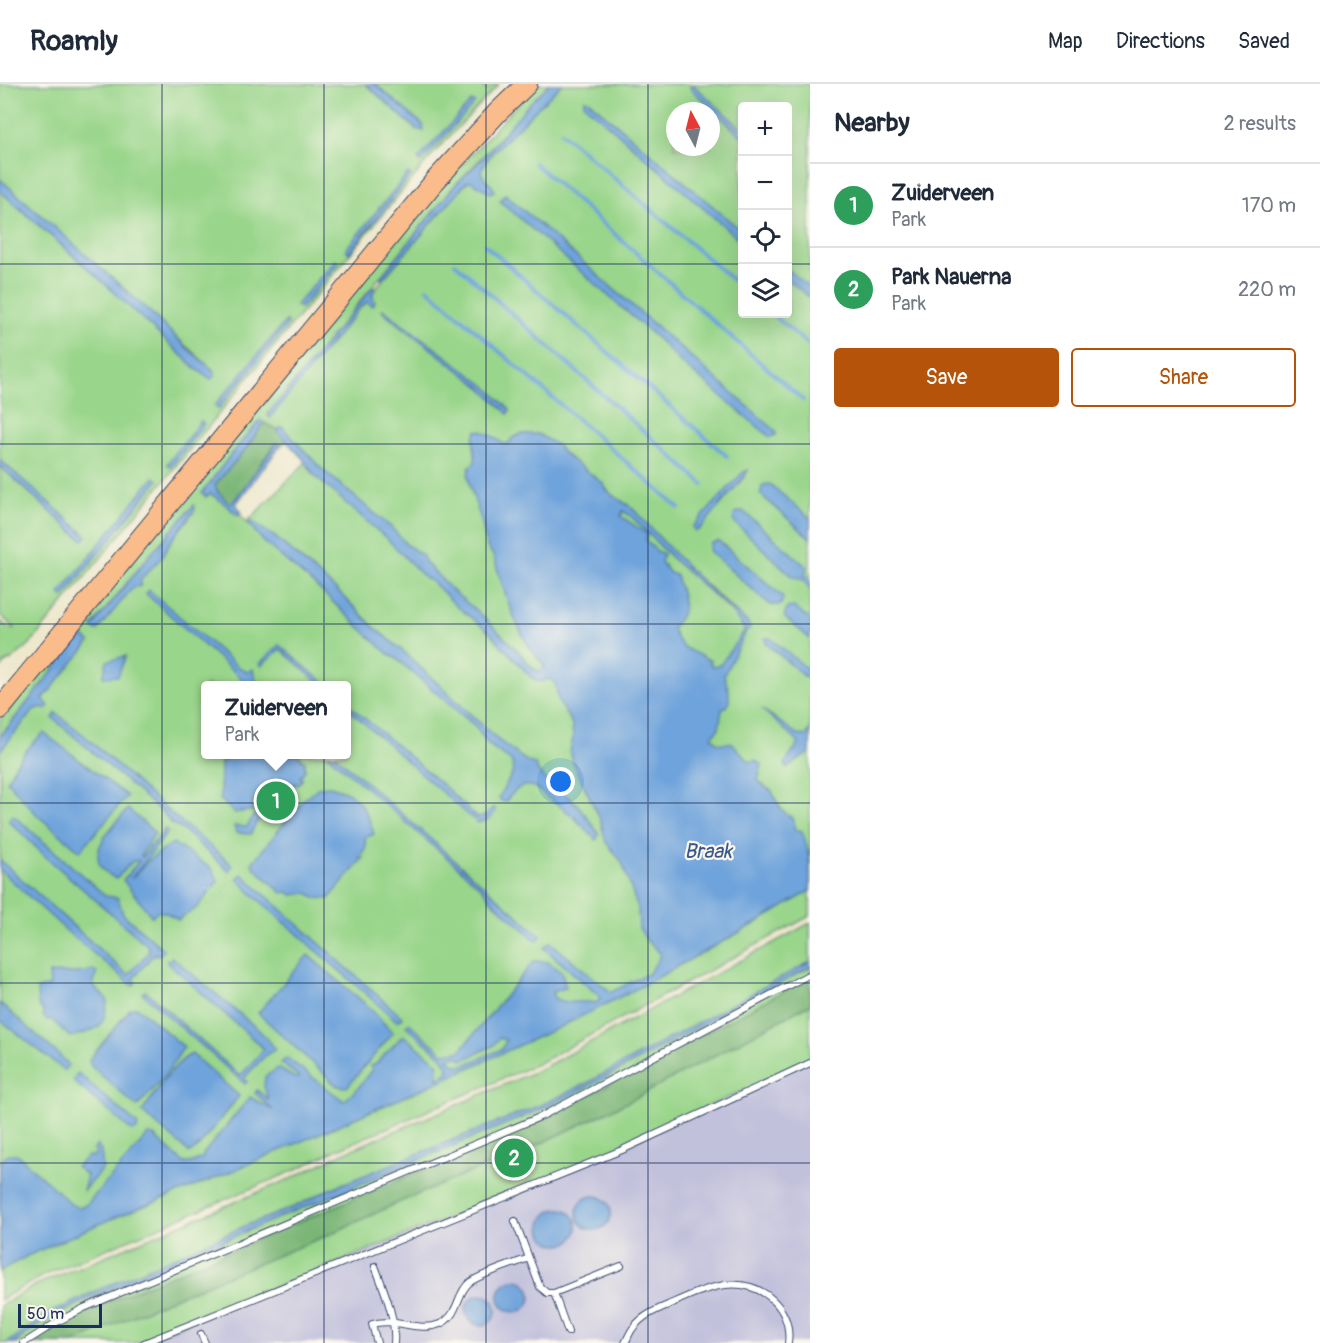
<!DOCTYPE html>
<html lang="en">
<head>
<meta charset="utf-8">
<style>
  body { margin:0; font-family:Pangolin,sans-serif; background:#f2f2f3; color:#1f2937 }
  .controls { position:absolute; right:18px; top:18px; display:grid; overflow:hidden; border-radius:6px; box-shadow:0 6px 24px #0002 }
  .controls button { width:54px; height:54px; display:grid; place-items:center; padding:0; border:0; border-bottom:2px solid #e0e1e3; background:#fff; color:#1f2937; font:30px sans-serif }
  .compass { position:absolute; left:666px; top:18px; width:54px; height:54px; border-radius:50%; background:#fff; box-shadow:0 6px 24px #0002; rotate:353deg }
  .scale { position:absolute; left:18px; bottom:15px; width:84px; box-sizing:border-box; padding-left:6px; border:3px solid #1b2f5e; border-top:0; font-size:16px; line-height:21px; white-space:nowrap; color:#1b2f5e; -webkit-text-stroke:4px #fbf7ec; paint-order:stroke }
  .you { position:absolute; left:561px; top:698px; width:21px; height:21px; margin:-15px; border:4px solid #fff; border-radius:50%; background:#1a73e8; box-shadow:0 0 0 9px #1a73e833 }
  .badge { display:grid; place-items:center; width:39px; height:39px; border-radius:50%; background:#b45309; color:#fff; font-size:20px; font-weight:700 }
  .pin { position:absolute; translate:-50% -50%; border:3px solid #fff; box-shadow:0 2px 6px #0006 }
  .popup { position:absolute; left:201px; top:597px; width:150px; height:78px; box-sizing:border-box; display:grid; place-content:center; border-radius:6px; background:#fff; filter:drop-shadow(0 2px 4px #0005); font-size:20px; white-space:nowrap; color:#747a83 }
  .popup b { font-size:22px; color:#1f2937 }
  .popup::after { content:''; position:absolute; left:50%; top:100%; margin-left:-12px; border:12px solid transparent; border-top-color:#fff }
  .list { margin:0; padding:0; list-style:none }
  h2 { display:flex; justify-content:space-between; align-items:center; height:78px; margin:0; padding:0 24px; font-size:26px }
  h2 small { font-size:20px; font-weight:400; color:#747a83 }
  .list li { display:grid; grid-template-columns:39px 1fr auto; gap:18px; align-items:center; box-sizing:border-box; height:84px; padding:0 24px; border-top:2px solid #e0e1e3 }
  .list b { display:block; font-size:22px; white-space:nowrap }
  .list p { margin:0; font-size:20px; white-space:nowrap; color:#747a83 }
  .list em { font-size:20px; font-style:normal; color:#747a83 }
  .actions { display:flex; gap:12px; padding:18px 24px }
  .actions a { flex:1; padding:14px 0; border:2px solid #b45309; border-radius:6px; text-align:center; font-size:21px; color:#b45309 }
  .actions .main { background:#b45309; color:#fff }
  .icon { flex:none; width:33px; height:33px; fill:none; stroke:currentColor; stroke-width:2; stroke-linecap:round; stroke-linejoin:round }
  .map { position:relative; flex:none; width:810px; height:1259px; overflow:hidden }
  header { display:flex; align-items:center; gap:36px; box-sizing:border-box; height:84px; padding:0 30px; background:#fff; border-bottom:2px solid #e0e1e3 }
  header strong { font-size:28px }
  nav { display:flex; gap:33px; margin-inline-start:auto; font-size:21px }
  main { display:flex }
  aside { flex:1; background:#fff }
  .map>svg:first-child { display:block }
</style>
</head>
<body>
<header>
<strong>Roamly</strong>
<nav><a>Map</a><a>Directions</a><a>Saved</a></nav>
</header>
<main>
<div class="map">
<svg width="810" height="1259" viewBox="0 0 810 1259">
  <rect width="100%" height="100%" fill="#fbf7ec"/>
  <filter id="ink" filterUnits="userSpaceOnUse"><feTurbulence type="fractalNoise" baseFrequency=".0167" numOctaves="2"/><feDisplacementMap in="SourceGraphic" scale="12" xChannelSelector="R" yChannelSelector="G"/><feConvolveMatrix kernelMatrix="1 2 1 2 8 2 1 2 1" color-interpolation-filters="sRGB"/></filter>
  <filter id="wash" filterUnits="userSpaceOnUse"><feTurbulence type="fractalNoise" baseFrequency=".008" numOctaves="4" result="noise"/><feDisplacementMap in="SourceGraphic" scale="24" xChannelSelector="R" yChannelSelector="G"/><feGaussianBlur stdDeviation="1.35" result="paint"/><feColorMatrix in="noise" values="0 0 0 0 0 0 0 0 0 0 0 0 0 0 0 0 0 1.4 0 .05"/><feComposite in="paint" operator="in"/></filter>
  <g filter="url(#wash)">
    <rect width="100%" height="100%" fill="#eee8cd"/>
    <path fill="#c2c1dc" d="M810,976v283h-674l247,-98z"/>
    <path fill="#99d58a" stroke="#5a8274" stroke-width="1.5" fill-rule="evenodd" d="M0,0h365l51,45 7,-4 -48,-41h111l-2,3 2,3 8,-6h5l-65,69 -70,84 -334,407 -20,17 -2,-1 -8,9v-48l9,7h6l-15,-13v-149l74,67 12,3 -86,-76v-269l104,92 92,86 17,1 -213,-191zM154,394l4,2 -95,117 -3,-4z
      M536,0h13c-32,32 -60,68 -93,100l-188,230 2,2 90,-108 7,-6 5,4 1,-15 94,-109 17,-17 8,-12 70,-69h248v832l-273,148 -199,85 -47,23 -247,103 -44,25v-549l89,-110 -6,-5 -6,4 -77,97v-17l432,-523zM742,22h46v208h-46zM675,27h36v36h-36zM278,348l28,30 -59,60 -14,-15zM628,420l47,52 73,67 1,6 -6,4 2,-3c-18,-28 -45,-45 -69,-68 -18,-17 -33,-36 -52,-52zM248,439l27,14 67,58 32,32 30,25 94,88 30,22 7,2c5,19 31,27 44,42 7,10 12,22 18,33l-24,-23 -39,-29 -22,-25 -24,-18 -13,-18 -78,-67 -10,-6 -69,-65 -54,-46zM181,443l-49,62 -40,37c29,-34 53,-71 89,-99zM206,602h140v68h-140z
      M810,839v39l-223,121 -41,20 -216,86 -36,18 -49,19 -151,66 -45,22 -42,29h-7v-37l36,-21 254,-106 51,-25 198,-84z
      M810,883v93l-236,108 -438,175h-122l28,-20 46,-24 175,-75 284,-117 52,-26z"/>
    <path fill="#7ab676" stroke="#4a726a" stroke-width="1.5" d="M264,339l14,7 9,11 -6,4 -5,-2 -43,59 -4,1 -11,-11 -3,-7 30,-35z
      M810,893v27l-178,96 -88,42 -142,59 -74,34 -154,63 -102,45h-43l28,-19 17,-8 470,-197z"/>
    <path fill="#6ea3db" stroke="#44699c" stroke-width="1.5" fill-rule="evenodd" d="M366,0h9l48,41 1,6 -8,-2z
      M549,0h13l-70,69c-13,19 -16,17 1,34l1,4 -4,2 -19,-12 -4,1 -85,98 -2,-2 76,-94 26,-25 45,-53z
      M692,1l4,2 46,42v8l-52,-49z
      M584,15l4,1 154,131v11l-158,-138z
      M472,17l3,2 -54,59 -3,-3z
      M408,89l3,2 -62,78 -3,-4z
      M0,95l146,129 41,40 26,22 2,6 -4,3 -15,-10 -92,-86 -104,-92z
      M505,110l271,237v4l-6,2 -91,-76 -19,-20 -160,-140z
      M335,176l3,3 -37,45 -5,-3z
      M788,185l22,19v10l-22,-18z
      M373,203l3,1 -4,7 3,7 -2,4 -6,-4 -7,6 -90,110 -2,-4z
      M383,225l103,77 24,24 -2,4 -26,-26 -100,-77z
      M286,237l2,3 -70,85 -3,-4z
      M260,336l4,3 -19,27 -30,35 3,7 11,11 4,-1 44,-59 4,2 -45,59 5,8 -3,3c-9,-6 -18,-17 -28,-21l-4,3 -4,-4 30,-40z
      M201,337l3,3 -33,43 -4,-3z
      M282,343l40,42 70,59 14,16 16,11 4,8 27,28 25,21 39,38 14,16 8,6 6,-6c-29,-29 -40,-73 -52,-111l-6,-8 -5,-24 -12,-37 -2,-11 2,-9 5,-4c2,-11 -6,-23 3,-32 12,3 18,9 26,14l5,-1 3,-5 9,-4h17l19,11 7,9 40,30c3,12 22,17 31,27 36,39 72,79 113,112l2,6 -4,3 -22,43c3,11 7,18 4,30l-6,5 -3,18 -7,9 6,6h14l18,19 5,-2 7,5 -4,15 7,7 7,4c3,7 7,18 13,22 8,6 10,4 9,16l8,2c8,19 8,40 8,60l-50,30 -118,65 -82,41 -140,63 -206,89 -108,42 -79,35 -27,15v-107l8,-10h9l54,50c6,4 11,4 17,-1l60,-68 6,1 30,27h6l12,-5 2,-5 46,-56 23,13 -18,-17 2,-3 11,9 -4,-13 1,-9 13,-9 17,10 4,-1 -18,-14 6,-5 57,43 14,-13 14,-19 -1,-3 5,-2 27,-29 35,28v15l10,-6v-6l-6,-9 -36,-31 3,-3 34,30 17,-2 74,-90 14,1 14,10 4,16 -14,4 2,6c14,8 27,1 42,5l4,-3 -1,-4 -55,-48 6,-6 61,50c13,-5 25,-15 38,-18 3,-8 10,-12 11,-21l-13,-12 -8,-13 -1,-19 -16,-47 -16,-20 -6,-23 -26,-54 -4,-13 3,-14 -1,-14 -13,-22 -4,-19 -6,-4 -9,3 -7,-3 -44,-47 -34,-27 -20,-21 -10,-6 -38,-39 -72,-63 -14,-20 -23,-24v-3zM623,427l8,5 45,46 55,49 14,19 -25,35 -8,1 -2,-2 1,-3c-19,-11 -32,-10 -39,-33 19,-21 10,-29 4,-53l-6,-2 -9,-11 3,-8 -7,-3 -11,-10 1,-7 -26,-18zM499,954l7,2 -4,9 -35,15c-8,3 -13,1 -19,-6l9,-2 6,4 30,-14z
      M0,376l87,76 -4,4 -9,-7 -74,-67z
      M748,386l-3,6 -45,53 -5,3 -2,-5 49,-54z
      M154,393l4,3 -95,117 -3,-4z
      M770,400l40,34v20l-50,-44 3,-9z
      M194,421l1,5 -24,31 -9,16 -21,22v7l-7,1 -4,4 -33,40 -5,-4 57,-71z
      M743,427l64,56 -2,8 5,4v10c-6,-7 -5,-11 -17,-12l-60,-56 2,-8z
      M251,437l24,16 67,58 32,32 30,25 94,88 30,22 7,2c5,18 29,27 41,40 9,8 16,21 23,30l-3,6 -23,-24 -39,-29c-14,-5 -20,5 -29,15l-5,-2 -1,-3 14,-25 -1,-10 -24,-18 -13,-18 -78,-67 -10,-6 -69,-65 -54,-46 -16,-19z
      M719,457l64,56 -2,8h-11l-61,-54 2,-8z
      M149,506l88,76 10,6 6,-3 2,10 4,6h-10l-103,-91z
      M794,523l16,13v19l-26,-22 3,-9z
      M83,552l7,6 -47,57 6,7 -4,3 -3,-2 -8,3 -34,41v-14l77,-97z
      M765,554h5l40,33v10l-44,-38z
      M279,561l48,40h-6l-41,-36 -19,17 -2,-2z
      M126,572l-8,20 -15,1 4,-16z
      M347,619l97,83 33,32 9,-2 6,-8h3c0,10 -9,13 -17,15l-9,-7 -122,-108z
      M762,625l35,25 8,2 5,-6v22l-23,16 -2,-5 14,-20z
      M56,629l29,23 82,74 63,53 2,3 -3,5 -46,-41 -12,-7 -6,-8 -112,-97z
      M44,649l83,63 -47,55 -42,-35 -31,-35c9,-20 20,-34 37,-48z
      M228,671h70l7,7v8l-5,7 3,2 -6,6 -2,-2 -5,7 -20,11 -1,9c-8,6 -15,15 -18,24l-15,-1 -2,-7 13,1 10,-17 -23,3 -14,-14 1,-37z
      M328,671h7l206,181 -4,5 -45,-40 -9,-12z
      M331,702c6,3 13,4 18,7 13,9 21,26 25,41l-9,4 1,9 -7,11h4l-34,41 -13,-1 -8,-5 -16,2 -4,-3 -6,1 -29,-27 -1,-3 52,-64 15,-12z
      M128,725l27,24 -14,22 1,2 23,-28 3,3 -37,47 19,-20 23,-16 39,26 6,12 -20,26 -20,13 -13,-8h-9l-4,5 -29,-37 16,-19h-6l-17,18c-5,-3 -12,-7 -15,-12 -12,-20 15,-44 27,-58z
      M13,731l93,81 12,2 5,16 41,36 -5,5 -2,-1 -4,1 -20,24 3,3 -3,4 -63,-52 -70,-64v-10l128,115 21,-23 -1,-6 -102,-89 -38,-37z
      M242,790l161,144 -6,3 -146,-128 -14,-15z
      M308,871l60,51 25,27 -46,54 -10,-1 -79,-73z
      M172,873l87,73 17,19 -9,5 -21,22 -2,3 3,3 -2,2 -103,-91 4,-2 94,85 24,-27 -97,-87z
      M810,878v5l-211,114 -52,26 -284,117 -175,75 -46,24 -28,20h-7l42,-29 45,-22 151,-66 49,-19 36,-18 216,-86 41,-20z
      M93,886l4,2 -4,14 14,13c-1,30 -10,31 -37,38l-19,-18 -4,1 -4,-4v-5l-5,-7 -1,-15 13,-3 -1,-12c15,-3 31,2 44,-4z
      M0,919l56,49 13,13 -5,5 -64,-50z
      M137,923l47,40 -20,30 -27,30 -46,-41 -2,-6 41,-51z
      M192,970l47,42 -40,50 -9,7 -48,-41c11,-16 32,-51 50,-58z
      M78,989l60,52 -1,5 -5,1 -58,-49v-4z
      M97,1061l4,6 2,17 -20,23 4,-15 -11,-9 12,-11h8l-2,-7z
      M577 1129a17 17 0 1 1 34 0a17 17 0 1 1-34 0Z
      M541 1143a18 18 0 1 1 36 0a18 18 0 1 1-36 0Z
      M499 1212a16 16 0 1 1 32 0a16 16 0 1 1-32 0Z
      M466 1226a15 15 0 1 1 30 0a15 15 0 1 1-30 0Z"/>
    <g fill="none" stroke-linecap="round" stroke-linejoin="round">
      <path stroke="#6ea3db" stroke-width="4" d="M561,48l181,156
        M534,79l269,237
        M485,161l242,211
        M455,179l248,221
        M427,204l252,220
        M772,230l38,32"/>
    </g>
  </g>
  <g filter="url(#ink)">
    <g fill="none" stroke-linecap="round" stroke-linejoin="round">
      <defs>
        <path id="service" d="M515,1137l25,66 7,6h7l67,-27
          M375,1182c9,24 21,51 19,77
          M554,1209l14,39
          M201,1250l4,9
          M24,1259l33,-21 27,-14 458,-192 268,-142
          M144,1259l478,-193 188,-87
          M377,1259l-5,-19c23,-7 46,9 68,0 19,-8 16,-30 29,-41 11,-9 45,-19 60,-25
          M625,1259c3,-5 5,-12 9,-16 8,-11 22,-17 34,-22 18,-8 37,-17 57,-20 35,-5 68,22 63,58"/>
        <path id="primary" d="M0,625l434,-527 64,-70 29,-28"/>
      </defs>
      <use href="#service" stroke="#3b4b6f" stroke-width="8"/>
      <use href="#primary" stroke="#3b4b6f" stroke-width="22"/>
      <use href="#service" stroke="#fff" stroke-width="6"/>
      <use href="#primary" stroke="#f9bc8a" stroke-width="20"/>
    </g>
  </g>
  <path fill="none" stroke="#1b2f5e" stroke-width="1.5" stroke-opacity="0.55" d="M162,0v1259M324,0v1259M486,0v1259M648,0v1259M0,180h742M788,180h22M0,360h810M0,540h810M0,719h810M0,899h810M0,1079h810"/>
  <g text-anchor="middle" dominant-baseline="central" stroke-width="4.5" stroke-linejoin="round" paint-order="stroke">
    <g font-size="21" font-style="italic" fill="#38588a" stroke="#fbf7ec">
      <text x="708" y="767">Braak</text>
    </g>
  </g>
</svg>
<div class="controls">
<button>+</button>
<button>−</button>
<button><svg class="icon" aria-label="locate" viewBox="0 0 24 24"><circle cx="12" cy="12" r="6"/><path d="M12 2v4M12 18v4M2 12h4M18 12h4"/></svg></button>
<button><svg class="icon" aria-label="layers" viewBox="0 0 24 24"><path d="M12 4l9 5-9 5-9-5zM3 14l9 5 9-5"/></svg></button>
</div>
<svg class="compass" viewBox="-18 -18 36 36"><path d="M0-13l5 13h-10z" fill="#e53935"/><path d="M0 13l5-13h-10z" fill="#747a83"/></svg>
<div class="scale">50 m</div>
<div class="you"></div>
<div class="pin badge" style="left:276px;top:717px;background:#2e9e5b">1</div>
<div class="popup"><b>Zuiderveen</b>Park</div>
<div class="pin badge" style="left:514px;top:1074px;background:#2e9e5b">2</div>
</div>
<aside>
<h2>Nearby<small>2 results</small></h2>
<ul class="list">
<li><span class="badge" style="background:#2e9e5b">1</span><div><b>Zuiderveen</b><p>Park</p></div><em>170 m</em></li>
<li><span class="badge" style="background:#2e9e5b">2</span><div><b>Park Nauerna</b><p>Park</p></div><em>220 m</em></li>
</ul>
<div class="actions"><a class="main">Save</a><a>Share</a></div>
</aside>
</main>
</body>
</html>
